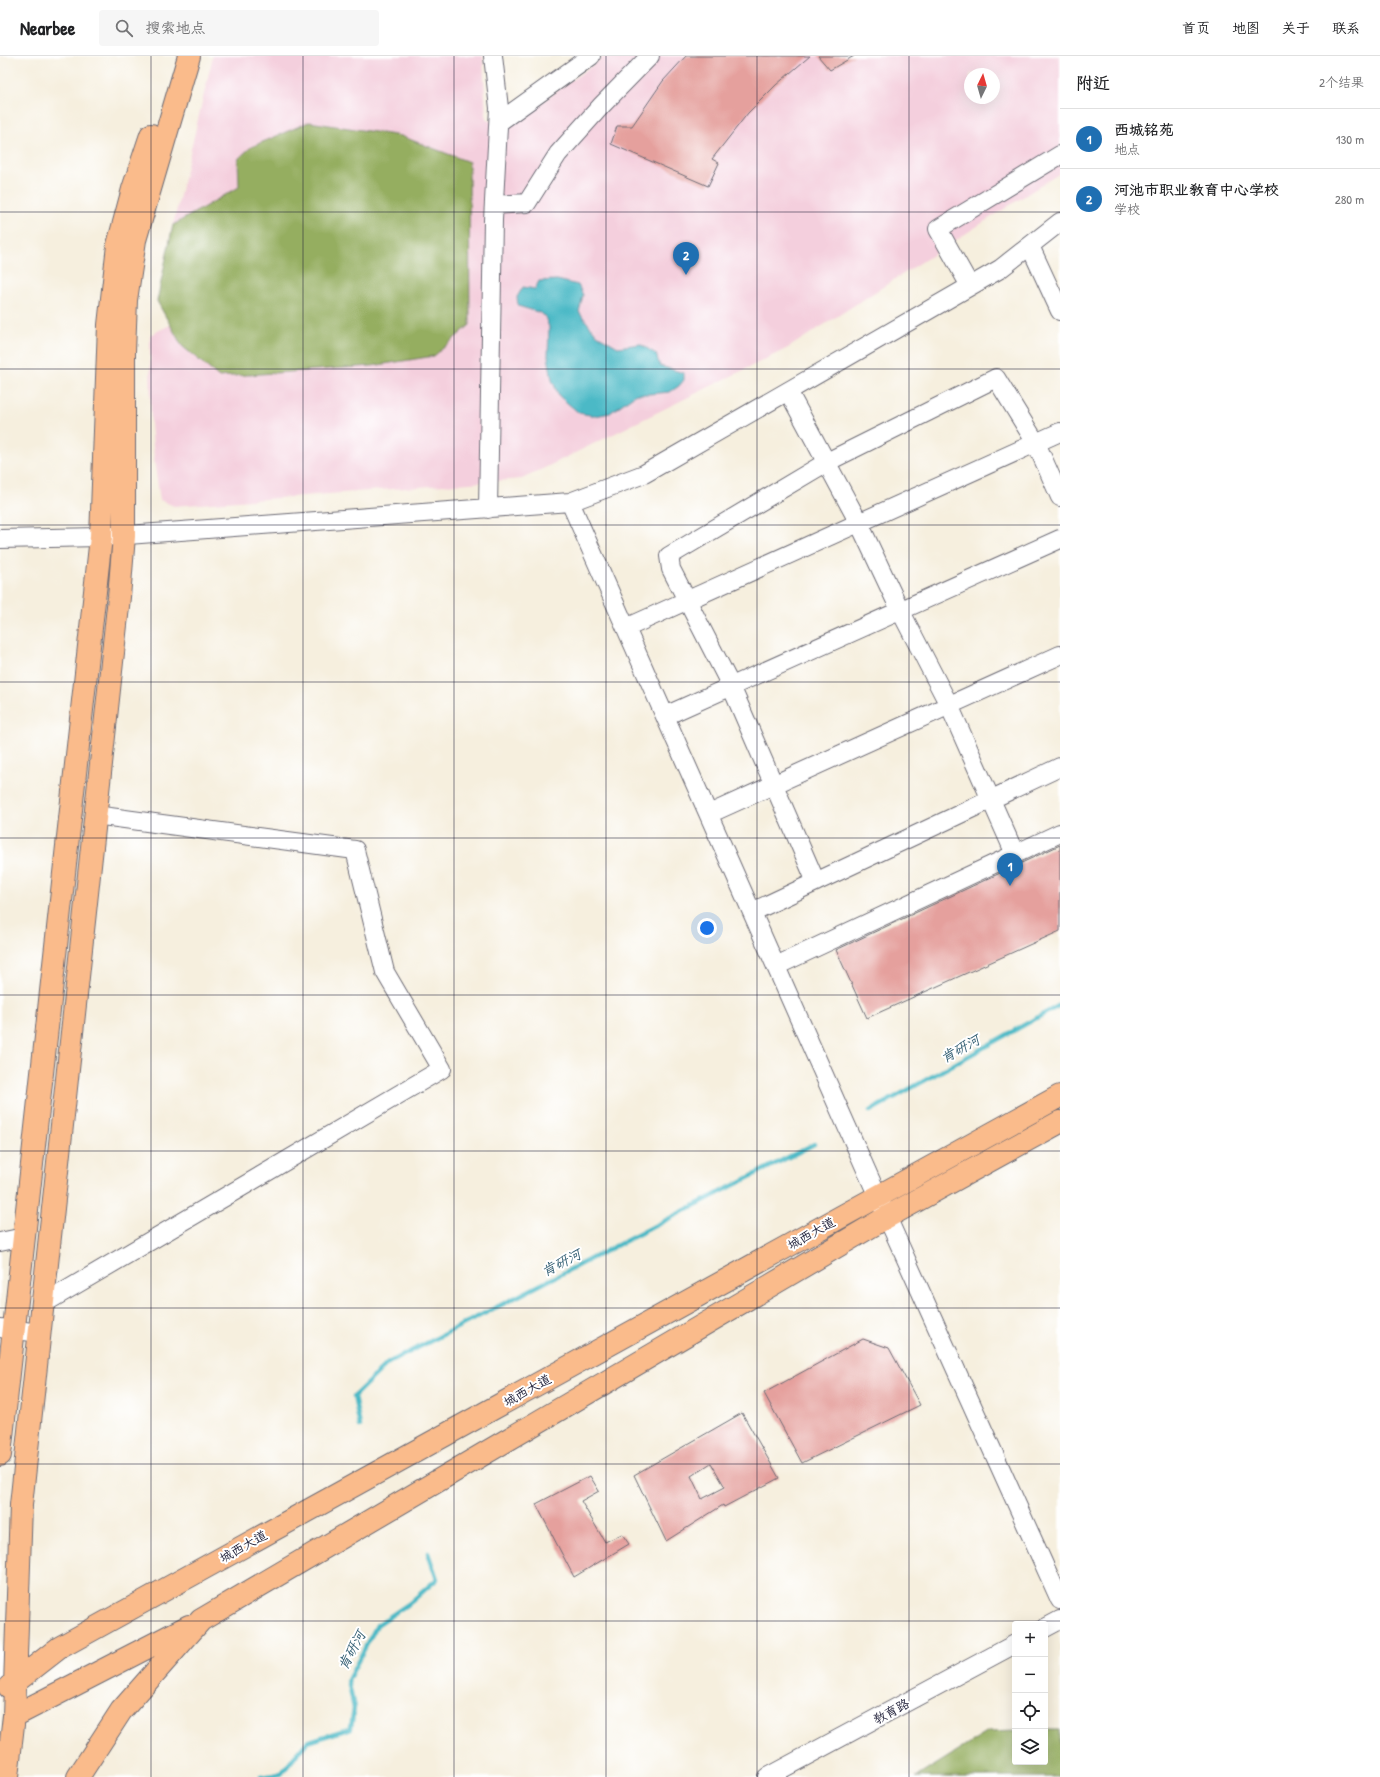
<!DOCTYPE html>
<html lang="zh">
<head>
<meta charset="utf-8">
<style>
  body { margin:0; font-family:"Patrick Hand","LXGW WenKai TC",sans-serif; background:#f6f6f6; color:#202124 }
  .controls { position:absolute; right:12px; bottom:12px; display:grid; overflow:hidden; border-radius:4px; box-shadow:0 4px 16px #0002 }
  .controls button { width:36px; height:36px; display:grid; place-items:center; padding:0; border:0; border-bottom:1px solid #e0e0e0; background:#fff; color:#202124; font:20px sans-serif }
  .compass { position:absolute; left:964px; top:12px; width:36px; height:36px; border-radius:50%; background:#fff; box-shadow:0 4px 16px #0002; rotate:5deg }
  .you { position:absolute; left:707px; top:872px; width:14px; height:14px; margin:-10px; border:3px solid #fff; border-radius:50%; background:#1a73e8; box-shadow:0 0 0 6px #1a73e833 }
  .badge { display:grid; place-items:center; width:26px; height:26px; border-radius:50%; background:#1f6fb2; color:#fff; font-size:13px; font-weight:700 }
  .pin { position:absolute; translate:-50% -33px; filter:drop-shadow(0 1px 2px #0008) }
  .pin::after { content:''; position:absolute; top:21px; width:14px; height:12px; background:inherit; clip-path:polygon(0 0,100% 0,50% 100%) }
  .list { margin:0; padding:0; list-style:none }
  h2 { display:flex; justify-content:space-between; align-items:center; height:52px; margin:0; padding:0 16px; font-size:17px }
  h2 small { font-size:13px; font-weight:400; color:#757577 }
  .list li { display:grid; grid-template-columns:26px 1fr auto; gap:12px; align-items:center; box-sizing:border-box; height:60px; padding:0 16px; border-top:1px solid #e0e0e0 }
  .list b { display:block; font-size:15px; white-space:nowrap }
  .list p { margin:0; font-size:13px; white-space:nowrap; color:#757577 }
  .list em { font-size:13px; font-style:normal; color:#757577 }
  .icon { flex:none; width:22px; height:22px; fill:none; stroke:currentColor; stroke-width:2; stroke-linecap:round; stroke-linejoin:round }
  .map { position:relative; flex:none; width:1060px; height:1721px; overflow:hidden }
  header { display:flex; align-items:center; gap:24px; box-sizing:border-box; height:56px; padding:0 20px; background:#fff; border-bottom:1px solid #e0e0e0 }
  header strong { font-size:19px }
  nav { display:flex; gap:22px; margin-inline-start:auto; font-size:14px }
  .search { width:280px; height:36px; background:#f6f6f6; display:flex; align-items:center; gap:10px; box-sizing:border-box; padding:0 14px; border-radius:4px; color:#757577; font-size:15px }
  main { display:flex }
  aside { flex:1; background:#fff }
  .map>svg:first-child { display:block }
</style>
</head>
<body>
<header>
<strong>Nearbee</strong>
<div class="search"><svg class="icon" aria-label="search" viewBox="0 0 24 24"><circle cx="10" cy="10" r="6"/><path d="M15 15l6 6"/></svg>搜索地点</div>
<nav><a>首页</a><a>地图</a><a>关于</a><a>联系</a></nav>
</header>
<main>
<div class="map">
<svg width="1060" height="1721" viewBox="0 0 1060 1721">
  <rect width="100%" height="100%" fill="#fff"/>
  <filter id="ink" filterUnits="userSpaceOnUse"><feTurbulence type="fractalNoise" baseFrequency=".025" numOctaves="2"/><feDisplacementMap in="SourceGraphic" scale="8" xChannelSelector="R" yChannelSelector="G"/><feConvolveMatrix kernelMatrix="1 2 1 2 8 2 1 2 1" color-interpolation-filters="sRGB"/></filter>
  <filter id="wash" filterUnits="userSpaceOnUse"><feTurbulence type="fractalNoise" baseFrequency=".012" numOctaves="4" result="noise"/><feDisplacementMap in="SourceGraphic" scale="16" xChannelSelector="R" yChannelSelector="G"/><feGaussianBlur stdDeviation="0.9" result="paint"/><feColorMatrix in="noise" values="0 0 0 0 0 0 0 0 0 0 0 0 0 0 0 0 0 1.4 0 .05"/><feComposite in="paint" operator="in"/></filter>
  <g filter="url(#wash)">
    <rect width="100%" height="100%" fill="#f6efde"/>
    <path fill="#f4cfdd" fill-rule="evenodd" d="M213,0h270l3,64 23,6 96,-70h455v117l-272,175 -266,131 -348,27 -14,-6 -5,-33 -4,-43 -1,-89 20,-10 12,21 38,31 152,-11 62,-10 -33,-220 -92,-14 -70,37v28l-66,38zM970,18h24v24h-24z"/>
    <path fill="#95ae60" stroke="#5c684e" d="M309,66l92,14 68,26 1,163 -36,31 -62,10 -153,11 -37,-31 -25,-45 16,-76 66,-38 -1,-28 13,-12z
      M1045,1674h15v47h-144l72,-45 27,-1v31h30z"/>
    <path fill="#4bb9c6" stroke="#366e80" d="M557,224l21,5 5,10 -4,17 18,23 21,12 22,-3 16,10 4,12 24,7v7l-5,6 -9,6 -21,2h-13l-26,19 -15,3 -16,-3 -20,-17 -7,-16 -4,-24 1,-29 -4,-10 -4,-4 -23,-7 -1,-9 6,-10 12,2 4,-8z"/>
    <g fill="none" stroke-linecap="round" stroke-linejoin="round">
      <path stroke="#4bb9c6" stroke-width="4.5" d="M870,1055l190,-106
        M360,1370l-6,-30 34,-33 426,-219
        M261,1721l20,-3 26,-32 44,-14 3,-20 -6,-28 29,-55 34,-23 26,-23 -9,-26"/>
    </g>
    <g id="blocks">
      <path fill="#e5a09d" fill-rule="evenodd" d="M686,0h124l-34,29 -28,28 -36,46 7,4 -11,23 -97,-42 6,-18h15l31,-45z
        M818,0h36l-24,14z
        M1060,789v86l-193,87 -31,-68z
        M863,1283l26,9 31,57 -118,58 -38,-70z
        M742,1357l37,65 -55,29 -1,-2 -57,36 -32,-66zM711,1407l14,24 -23,12 -11,-23z
        M590,1420l9,15 -18,10 24,41 17,-8 7,10 -55,33 -38,-73z"/>
    </g>
  </g>
  <g filter="url(#ink)">
    <use href="#blocks" fill-opacity="0" stroke="#6c6a74" stroke-width="1"/>
    <g fill="none" stroke-linecap="round" stroke-linejoin="round">
      <defs>
        <path id="minor" d="M499,66l92,-66
          M494,149l33,-2 31,-49 44,-49 48,-49
          M1030,190l30,65
          M970,230l-32,-57 122,-74
          M788,335l71,132 41,87 49,95 66,149
          M570,446l317,715 173,383
          M488,453l5,-289 6,-112 -6,-52
          M0,483l101,-2 469,-35 74,-28 356,-205 60,-47
          M626,572l434,-196
          M665,660l395,-177
          M709,758l351,-159
          M816,826l-85,-196 -60,-117 -2,-13 158,-94 169,-84 40,65 24,54
          M752,856l308,-145
          M776,910l284,-133
          M0,1186l24,-5
          M43,1248l399,-235 -57,-97 -30,-122 -260,-35
          M0,1272l40,5
          M1045,1572l15,-8
          M767,1721l248,-133"/>
        <path id="major" d="M0,1399l101,-918 8,-212 9,-80 15,-56 18,-54
          M9,1631l50,-39 1001,-552
          M14,1660l7,-211 98,-908 5,-61v-184l2,-52 9,-60 54,-184
          M7,1721l7,-61 175,-90
          M78,1721l43,-66 80,-91 686,-403 173,-95"/>
      </defs>
      <use href="#minor" stroke="#6c6a74" stroke-width="20"/>
      <use href="#major" stroke="#6c6a74" stroke-width="24"/>
      <use href="#minor" stroke="#fff" stroke-width="18"/>
      <use href="#major" stroke="#fabb8b" stroke-width="22"/>
    </g>
  </g>
  <path fill="none" stroke="#22223b" stroke-width="1" stroke-opacity="0.55" d="M151,0v1721M303,0v1721M454,0v1721M606,0v1721M757,0v1721M909,0v1721M0,156h1060M0,313h1060M0,469h1060M0,626h1060M0,782h1060M0,939h1060M0,1095h1060M0,1252h1060M0,1408h1060M0,1565h1060"/>
  <g text-anchor="middle" dominant-baseline="central" stroke-width="4" stroke-linejoin="round" paint-order="stroke">
    <g font-size="13" fill="#22223b" stroke="#fff">
      <text transform="translate(811 1177) rotate(-29)">城西大道</text>
      <text transform="translate(527 1334) rotate(-29)">城西大道</text>
      <text transform="translate(243 1490) rotate(-29)">城西大道</text>
      <text transform="translate(891 1655) rotate(-28)">教育路</text>
    </g>
    <g font-size="14" font-style="italic" fill="#325e73" stroke="#fff">
      <text transform="translate(960 992) rotate(-29)">肯研河</text>
      <text transform="translate(561 1206) rotate(-27)">肯研河</text>
      <text transform="translate(351 1594) rotate(-62)">肯研河</text>
    </g>
  </g>
</svg>
<div class="controls">
<button>+</button>
<button>−</button>
<button><svg class="icon" aria-label="locate" viewBox="0 0 24 24"><circle cx="12" cy="12" r="6"/><path d="M12 2v4M12 18v4M2 12h4M18 12h4"/></svg></button>
<button><svg class="icon" aria-label="layers" viewBox="0 0 24 24"><path d="M12 4l9 5-9 5-9-5zM3 14l9 5 9-5"/></svg></button>
</div>
<svg class="compass" viewBox="-18 -18 36 36"><path d="M0-13l5 13h-10z" fill="#e53935"/><path d="M0 13l5-13h-10z" fill="#757577"/></svg>
<div class="you"></div>
<div class="pin badge" style="left:1010px;top:830px">1</div>
<div class="pin badge" style="left:686px;top:219px">2</div>
</div>
<aside>
<h2>附近<small>2个结果</small></h2>
<ul class="list">
<li><span class="badge">1</span><div><b>西城铭苑</b><p>地点</p></div><em>130 m</em></li>
<li><span class="badge">2</span><div><b>河池市职业教育中心学校</b><p>学校</p></div><em>280 m</em></li>
</ul>
</aside>
</main>
</body>
</html>
